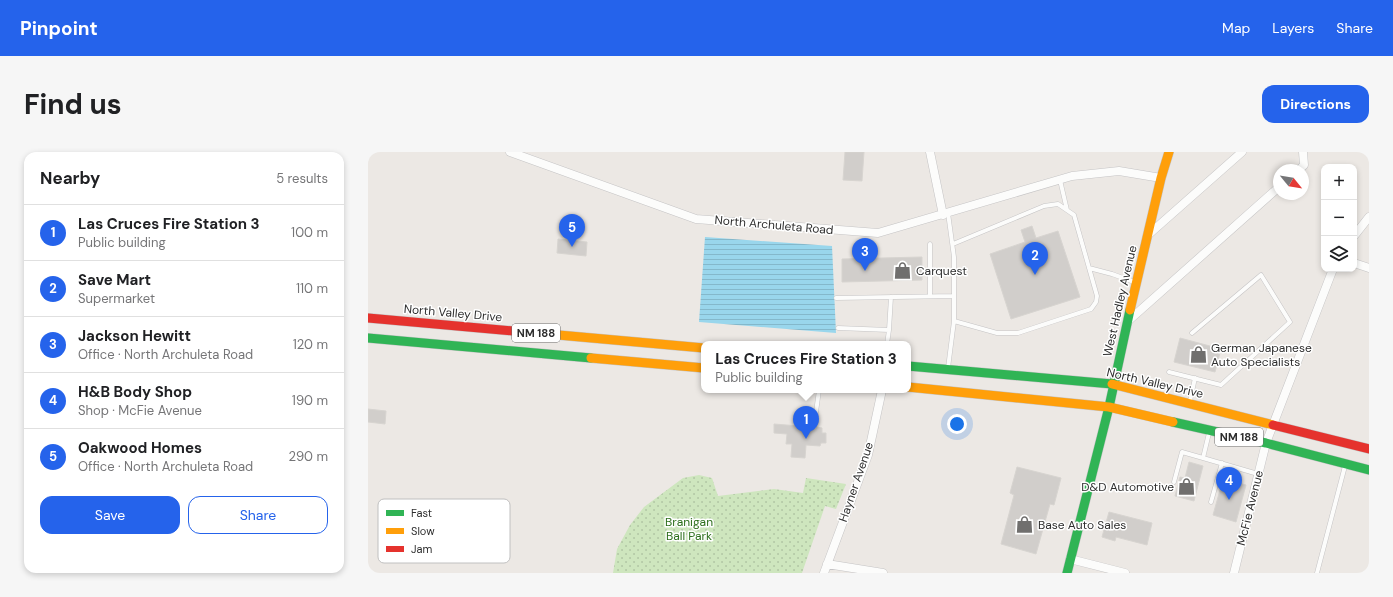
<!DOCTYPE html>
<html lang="en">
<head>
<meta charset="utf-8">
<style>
  body { margin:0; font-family:"DM Sans",sans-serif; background:#f6f6f6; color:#202124 }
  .controls { position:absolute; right:12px; top:12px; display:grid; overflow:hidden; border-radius:8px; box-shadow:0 2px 6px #0003 }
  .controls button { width:36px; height:36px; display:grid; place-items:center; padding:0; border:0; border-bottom:1px solid #e0e0e0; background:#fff; color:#202124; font:20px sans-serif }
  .compass { position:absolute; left:905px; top:12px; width:36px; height:36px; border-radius:50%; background:#fff; box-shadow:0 2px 6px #0003; rotate:120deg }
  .you { position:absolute; left:589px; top:272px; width:14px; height:14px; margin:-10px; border:3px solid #fff; border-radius:50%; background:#1a73e8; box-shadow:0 0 0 6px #1a73e833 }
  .badge { display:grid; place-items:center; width:26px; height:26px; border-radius:50%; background:#2563eb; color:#fff; font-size:13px; font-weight:700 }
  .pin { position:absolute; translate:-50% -33px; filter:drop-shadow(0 1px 2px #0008) }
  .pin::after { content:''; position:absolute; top:21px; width:14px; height:12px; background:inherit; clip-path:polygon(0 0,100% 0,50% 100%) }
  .popup { position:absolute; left:333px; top:189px; width:210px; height:52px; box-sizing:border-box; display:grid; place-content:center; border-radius:8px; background:#fff; filter:drop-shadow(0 1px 3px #0005); font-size:13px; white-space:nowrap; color:#757577 }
  .popup b { font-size:15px; color:#202124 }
  .popup::after { content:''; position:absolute; left:50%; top:100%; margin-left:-8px; border:8px solid transparent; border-top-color:#fff }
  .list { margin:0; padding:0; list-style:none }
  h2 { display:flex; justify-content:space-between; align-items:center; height:52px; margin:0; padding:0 16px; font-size:17px }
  h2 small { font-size:13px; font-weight:400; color:#757577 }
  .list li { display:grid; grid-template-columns:26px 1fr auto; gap:12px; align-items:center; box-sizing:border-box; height:56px; padding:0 16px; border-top:1px solid #e0e0e0 }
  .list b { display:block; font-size:15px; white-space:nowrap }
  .list p { margin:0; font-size:13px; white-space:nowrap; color:#757577 }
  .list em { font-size:13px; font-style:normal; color:#757577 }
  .actions { display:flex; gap:8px; padding:12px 16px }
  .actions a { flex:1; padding:9px 0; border:1px solid #2563eb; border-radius:12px; text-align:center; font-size:14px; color:#2563eb }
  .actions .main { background:#2563eb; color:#fff }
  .icon { flex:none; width:22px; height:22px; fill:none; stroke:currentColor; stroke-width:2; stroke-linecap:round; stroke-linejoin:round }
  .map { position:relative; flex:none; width:1001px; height:421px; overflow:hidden; border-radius:12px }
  header { display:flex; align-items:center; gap:24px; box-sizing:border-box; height:56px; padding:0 20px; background:#2563eb; color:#fff }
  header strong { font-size:19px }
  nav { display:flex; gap:22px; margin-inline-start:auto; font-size:14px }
  .intro { display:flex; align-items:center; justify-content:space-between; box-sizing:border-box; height:96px; padding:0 24px }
  h1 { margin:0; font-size:28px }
  .button { padding:10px 18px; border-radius:12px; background:#2563eb; color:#fff; font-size:14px; font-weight:700 }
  main { display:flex; gap:24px; padding:0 24px }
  aside { flex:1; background:#fff; border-radius:12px; box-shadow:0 2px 6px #0003 }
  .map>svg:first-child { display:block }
</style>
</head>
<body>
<header>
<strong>Pinpoint</strong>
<nav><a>Map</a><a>Layers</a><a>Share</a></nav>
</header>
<div class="intro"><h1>Find us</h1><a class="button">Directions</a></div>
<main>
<aside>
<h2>Nearby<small>5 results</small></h2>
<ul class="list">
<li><span class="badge">1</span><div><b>Las Cruces Fire Station 3</b><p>Public building</p></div><em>100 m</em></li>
<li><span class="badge">2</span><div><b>Save Mart</b><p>Supermarket</p></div><em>110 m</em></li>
<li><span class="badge">3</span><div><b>Jackson Hewitt</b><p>Office · North Archuleta Road</p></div><em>120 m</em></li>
<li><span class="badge">4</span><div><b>H&amp;B Body Shop</b><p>Shop · McFie Avenue</p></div><em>190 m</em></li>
<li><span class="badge">5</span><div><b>Oakwood Homes</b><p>Office · North Archuleta Road</p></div><em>290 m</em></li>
</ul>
<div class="actions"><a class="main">Save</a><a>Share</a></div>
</aside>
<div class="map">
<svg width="1001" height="421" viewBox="0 0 1001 421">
  <defs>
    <pattern id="grass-dots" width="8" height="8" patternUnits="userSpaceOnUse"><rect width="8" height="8" fill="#cee6be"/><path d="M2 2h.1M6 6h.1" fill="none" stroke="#b1c6a4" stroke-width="1.8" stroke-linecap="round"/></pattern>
    <pattern id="water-rules" width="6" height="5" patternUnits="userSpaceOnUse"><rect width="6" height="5" fill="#99d6ec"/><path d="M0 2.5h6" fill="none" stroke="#84b8cb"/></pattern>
  </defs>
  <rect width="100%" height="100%" fill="#ece8e4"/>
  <path fill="url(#grass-dots)" d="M331,323l13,3 6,18 56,-7 29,4 3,-15 40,6 -10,25 -11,-3 -23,67h-189l4,-24 13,-24 14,-18 39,-29z"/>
  <path fill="url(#water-rules)" d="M337,85l127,9 4,87 -137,-11z"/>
  <path fill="#d1cecb" stroke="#d7d4d0" d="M477,0h19l-2,29 -19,-1z
    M664,74l4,12 22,-7 22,66 -69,22 -21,-65 35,-12 -4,-12z
    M190,87l29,3 -1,14 -29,-3z
    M554,105v23l-80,2v-23z
    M812,186l41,11 -6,23 -41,-10z
    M0,257l18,2 -1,13 -17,-2z
    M406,272l37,3 1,2 2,1 3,-3 5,1v5h4v10h-5l-1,3 -14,-1 -1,13 -14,-1 1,-13h-6l1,-10 -13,-1z
    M821,310l14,4 -9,35 -19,-5 5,-19 5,1z
    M649,315l44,11 -7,27 -4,-1 -14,50 -35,-10 13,-49 -4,-2z
    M855,327l23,6 -10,37 -23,-7z
    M741,360l43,11 -5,22 -31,-8 -1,4 -13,-4z"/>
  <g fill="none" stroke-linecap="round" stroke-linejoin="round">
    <defs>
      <path id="lane" d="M692,28l7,30
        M580,61l6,44v64l-6,47
        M585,92l91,-38 14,-2 16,11 23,81 -1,6 -5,7 -73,24h-21l-43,-12
        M721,116l23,6 22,8
        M562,144v-52
        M468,146l118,-2
        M470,176l51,2 2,-33
        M519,192l2,-14
        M801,220l52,13 69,-63 -29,-47 -69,58
        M822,249l5,-23
        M446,275l5,-37
        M841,281l-6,25 55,16
        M806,330l8,-30 21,6
        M843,350l11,-39
        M949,421l28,-107"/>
      <path id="street" d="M142,0l186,67 182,14 194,-57 47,-5 42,7
        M562,0l13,63
        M931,18l5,-5 -1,-13
        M780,83l94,-83
        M986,84l15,-19
        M986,111l15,5
        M759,170l152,-135
        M702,407l55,14
        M459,412l56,9
        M456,421l44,-118 14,-65
        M866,421l32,-130 67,-174"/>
      <path id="fast" d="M0,186l223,20
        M540,214l204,18
        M805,270l93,21 103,27
        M699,421l42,-166 21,-97"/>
      <path id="slow" d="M762,158l31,-132 8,-26
        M168,181l168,15
        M223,206l113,10
        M744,232l161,41
        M540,235l201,20 64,15"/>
      <path id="jam" d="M0,166l168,15
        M905,273l96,24"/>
    </defs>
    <use href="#lane" stroke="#c5c4c5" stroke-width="5"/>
    <use href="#street" stroke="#c5c4c5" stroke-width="9"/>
    <use href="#fast" stroke="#c5c4c5" stroke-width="10"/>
    <use href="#slow" stroke="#c5c4c5" stroke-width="10"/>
    <use href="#jam" stroke="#c5c4c5" stroke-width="10"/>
    <use href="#lane" stroke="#fcfcfb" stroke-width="4"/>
    <use href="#street" stroke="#fcfcfb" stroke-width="8"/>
    <use href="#fast" stroke="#30b455" stroke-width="9"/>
    <use href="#slow" stroke="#ff9f0a" stroke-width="9"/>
    <use href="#jam" stroke="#e5322d" stroke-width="9"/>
  </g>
  <defs>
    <symbol id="shop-bare" viewBox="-9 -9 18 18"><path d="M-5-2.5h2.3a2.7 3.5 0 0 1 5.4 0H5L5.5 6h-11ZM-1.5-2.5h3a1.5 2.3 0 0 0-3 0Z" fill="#706f6e" stroke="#fff" stroke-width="2.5" paint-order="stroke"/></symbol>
  </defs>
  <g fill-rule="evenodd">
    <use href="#shop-bare" x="522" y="106" width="25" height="25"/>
    <use href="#shop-bare" x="818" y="190" width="25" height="25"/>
    <use href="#shop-bare" x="806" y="322" width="25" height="25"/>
    <use href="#shop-bare" x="644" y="360" width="25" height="25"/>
  </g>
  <g text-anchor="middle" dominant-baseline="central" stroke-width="3" stroke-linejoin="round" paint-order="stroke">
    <g fill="#fff" stroke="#6d6d6d" stroke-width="1">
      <rect x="144" y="172" width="48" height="18" rx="3"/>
      <rect x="847" y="276" width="48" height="18" rx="3"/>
    </g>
    <g font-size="11" font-weight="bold" fill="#2e2e2e">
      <text x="168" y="181">NM 188</text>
      <text x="871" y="285">NM 188</text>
    </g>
    <g font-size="12" fill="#2e2e2e" stroke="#fff">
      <text transform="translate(406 73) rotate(5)">North Archuleta Road</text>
      <text transform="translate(752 149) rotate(-77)">West Hadley Avenue</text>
      <text transform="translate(85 161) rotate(5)">North Valley Drive</text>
      <text transform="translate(787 231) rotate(13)">North Valley Drive</text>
      <text transform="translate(488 330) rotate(-71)">Hayner Avenue</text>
      <text transform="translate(882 356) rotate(-76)">McFie Avenue</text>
    </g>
    <g font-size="12" fill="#2e2e2e" stroke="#fff" text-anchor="start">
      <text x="548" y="119">Carquest</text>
      <text x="843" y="196">German Japanese<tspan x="843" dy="14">Auto Specialists</tspan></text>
      <text x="806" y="335" text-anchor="end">D&amp;D Automotive</text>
      <text x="670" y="373">Base Auto Sales</text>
    </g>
    <g font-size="12" fill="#2c6e1b" stroke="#fff">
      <text x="321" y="370">Branigan<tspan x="321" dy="14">Ball Park</tspan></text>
    </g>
  </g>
  <rect x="10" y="347" width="132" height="64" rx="6" fill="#fff" stroke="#c0c0c0" stroke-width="1"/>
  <rect x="18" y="358" width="18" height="6" fill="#30b455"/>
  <rect x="18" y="376" width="18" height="6" fill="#ff9f0a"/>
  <rect x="18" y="394" width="18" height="6" fill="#e5322d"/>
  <g font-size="11" fill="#2e2e2e">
    <text x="43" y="365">Fast</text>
    <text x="43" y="383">Slow</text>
    <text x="43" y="401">Jam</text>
  </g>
</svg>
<div class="controls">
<button>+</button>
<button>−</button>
<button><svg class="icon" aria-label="layers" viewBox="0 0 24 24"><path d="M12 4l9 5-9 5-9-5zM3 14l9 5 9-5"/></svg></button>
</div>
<svg class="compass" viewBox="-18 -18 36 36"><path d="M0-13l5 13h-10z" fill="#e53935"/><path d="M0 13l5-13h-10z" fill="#757577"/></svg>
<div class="you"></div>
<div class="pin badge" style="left:438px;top:287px">1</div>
<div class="popup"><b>Las Cruces Fire Station 3</b>Public building</div>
<div class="pin badge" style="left:667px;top:123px">2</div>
<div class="pin badge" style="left:497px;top:119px">3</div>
<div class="pin badge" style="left:861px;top:348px">4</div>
<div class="pin badge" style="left:204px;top:95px">5</div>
</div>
</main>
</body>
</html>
